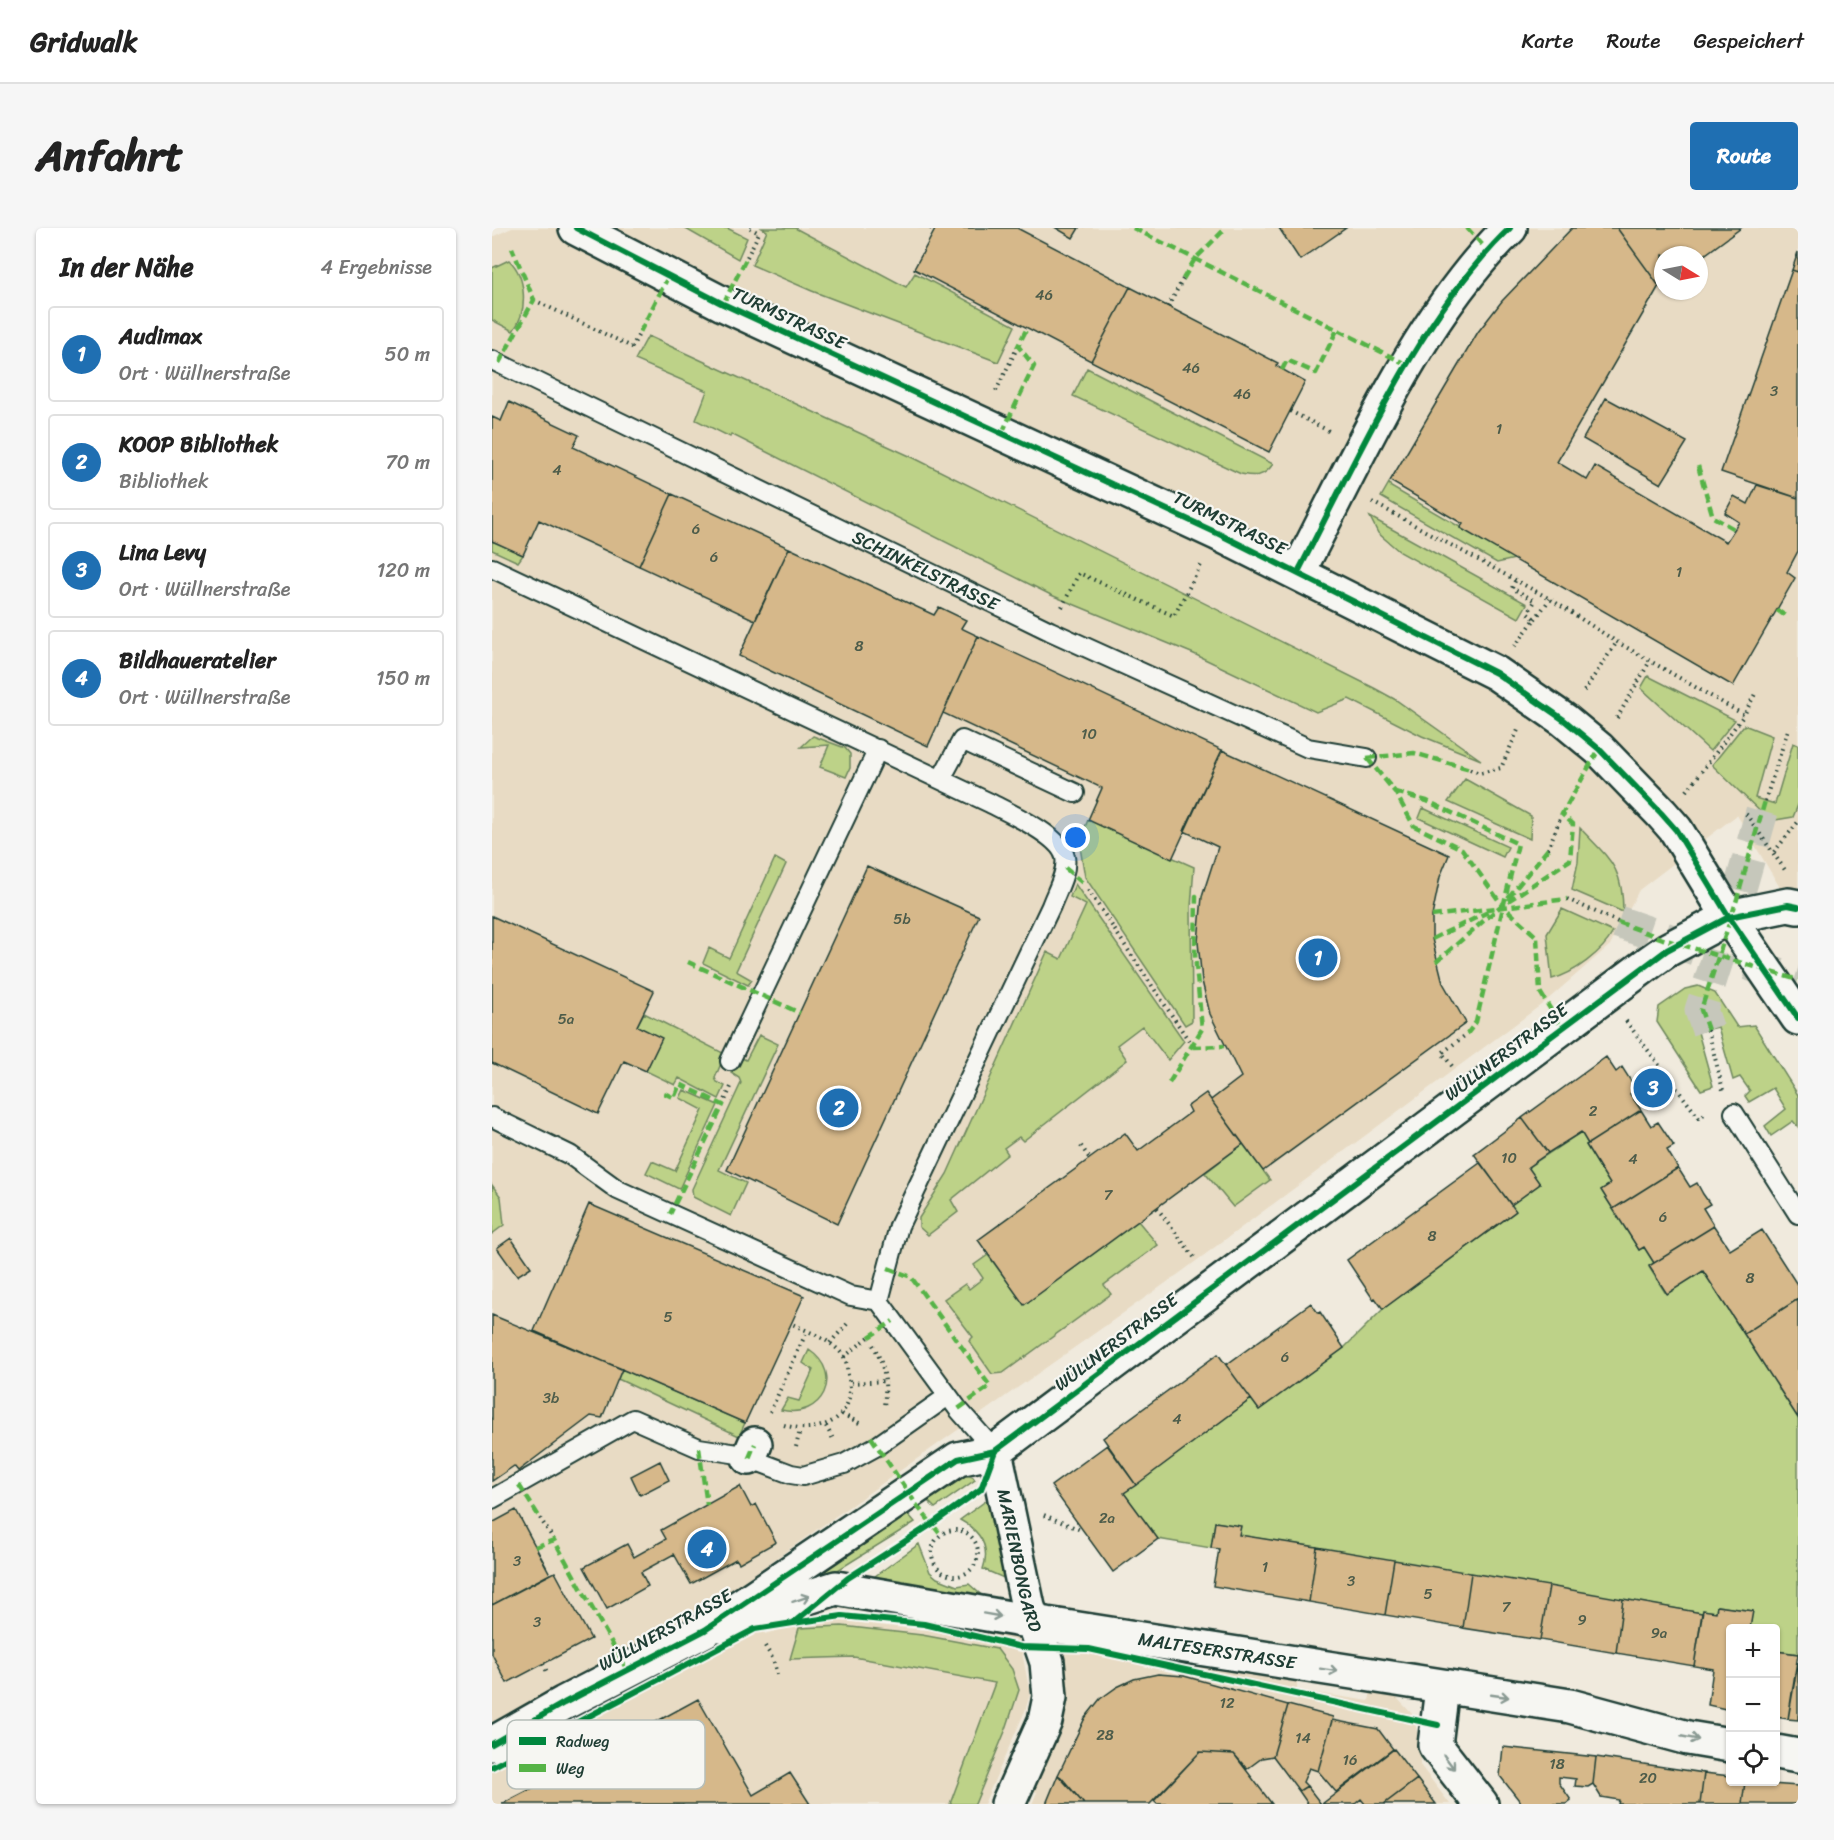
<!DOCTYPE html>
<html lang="de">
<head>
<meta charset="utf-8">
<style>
  body { margin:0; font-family:Sriracha,sans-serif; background:#f6f6f6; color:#222 }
  .controls { position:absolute; right:18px; bottom:18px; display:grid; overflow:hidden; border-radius:6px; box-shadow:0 2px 4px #0004 }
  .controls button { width:54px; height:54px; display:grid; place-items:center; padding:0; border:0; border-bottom:2px solid #e0e0e0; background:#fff; color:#222; font:30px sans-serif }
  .compass { position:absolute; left:1162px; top:18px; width:54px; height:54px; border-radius:50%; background:#fff; box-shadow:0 2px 4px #0004; rotate:100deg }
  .you { position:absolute; left:584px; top:610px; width:21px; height:21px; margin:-15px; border:4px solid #fff; border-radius:50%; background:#1a73e8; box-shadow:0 0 0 9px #1a73e833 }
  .badge { display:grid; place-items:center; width:39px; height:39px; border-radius:50%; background:#1f6fb2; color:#fff; font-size:20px; font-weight:700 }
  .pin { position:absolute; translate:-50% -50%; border:3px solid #fff; box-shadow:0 2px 6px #0006 }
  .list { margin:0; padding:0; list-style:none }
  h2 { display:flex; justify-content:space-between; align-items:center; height:78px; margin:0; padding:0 24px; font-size:26px }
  h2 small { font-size:20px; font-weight:400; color:#767676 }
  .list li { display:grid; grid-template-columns:39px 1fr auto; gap:18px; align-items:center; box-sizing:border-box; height:96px; margin:0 12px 12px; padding:0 12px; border:2px solid #e0e0e0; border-radius:6px }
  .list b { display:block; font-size:22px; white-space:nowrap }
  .list p { margin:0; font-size:20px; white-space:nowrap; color:#767676 }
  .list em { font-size:20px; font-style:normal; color:#767676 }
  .icon { flex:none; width:33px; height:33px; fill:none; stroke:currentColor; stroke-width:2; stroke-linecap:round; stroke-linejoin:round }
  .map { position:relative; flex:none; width:1306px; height:1576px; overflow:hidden; border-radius:6px }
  header { display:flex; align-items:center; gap:36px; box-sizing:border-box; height:84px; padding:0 30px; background:#fff; border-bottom:2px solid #e0e0e0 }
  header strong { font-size:28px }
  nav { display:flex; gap:33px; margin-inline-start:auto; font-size:21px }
  .intro { display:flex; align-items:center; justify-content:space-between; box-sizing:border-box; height:144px; padding:0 36px }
  h1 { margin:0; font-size:42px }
  .button { padding:15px 27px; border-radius:6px; background:#1f6fb2; color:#fff; font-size:21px; font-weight:700 }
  main { display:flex; gap:36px; padding:0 36px }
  aside { flex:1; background:#fff; border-radius:6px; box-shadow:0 2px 4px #0004 }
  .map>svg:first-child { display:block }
</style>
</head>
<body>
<header>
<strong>Gridwalk</strong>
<nav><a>Karte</a><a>Route</a><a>Gespeichert</a></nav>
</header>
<div class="intro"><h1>Anfahrt</h1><a class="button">Route</a></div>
<main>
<aside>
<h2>In der Nähe<small>4 Ergebnisse</small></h2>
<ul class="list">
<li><span class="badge">1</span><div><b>Audimax</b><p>Ort · Wüllnerstraße</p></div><em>50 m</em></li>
<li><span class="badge">2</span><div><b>KOOP Bibliothek</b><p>Bibliothek</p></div><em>70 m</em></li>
<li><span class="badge">3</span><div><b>Lina Levy</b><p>Ort · Wüllnerstraße</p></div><em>120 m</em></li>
<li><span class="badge">4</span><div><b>Bildhaueratelier</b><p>Ort · Wüllnerstraße</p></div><em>150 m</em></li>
</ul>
</aside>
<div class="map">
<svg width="1306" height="1576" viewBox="0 0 1306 1576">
  <rect width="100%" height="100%" fill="#f0eadd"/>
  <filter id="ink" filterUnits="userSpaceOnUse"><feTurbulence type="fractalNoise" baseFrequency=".0167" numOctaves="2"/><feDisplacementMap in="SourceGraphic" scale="12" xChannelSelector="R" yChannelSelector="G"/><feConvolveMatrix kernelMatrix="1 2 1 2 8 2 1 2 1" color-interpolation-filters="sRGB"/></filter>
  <g filter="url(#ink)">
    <path fill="#e8dbc4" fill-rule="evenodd" d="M20,0h1286v690l-61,-103 -98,75 -29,55 -65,57 -365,271 -436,308 21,53 28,-8 48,-5 81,9 89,-3 8,9 11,58 -5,17 -41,93h-492v-1567zM1171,27h36v36h-36z
      M581,1417l71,8 153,29v8l72,11 2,-10 25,6 18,19 6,33v16l30,39h-418l5,-12 -9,-4 33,-125 3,-9z"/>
    <path fill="#bdd288" stroke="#6e885e" stroke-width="1.5" d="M192,0h43l20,10 -9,21z
      M270,0h33l111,59 9,-14 100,53 -17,36 -186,-71 -60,-26 15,-34z
      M17,32c18,17 19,52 4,71l-21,-11v-52z
      M156,108l266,122 460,230 22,12 85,60 -59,-24 -73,-37 -33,13 -122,-58 -143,-59 -320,-161 -1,3 -34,-17 11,-29 -72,-31z
      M595,140l186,96c-9,13 -17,13 -32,10l-168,-78z
      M897,255l2,4 124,72 -18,4 -116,-66z
      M878,289l157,87 -8,14 -119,-66 -22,-19z
      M0,313l31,14 -5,7 -26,-12z
      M1156,448l87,44 -25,31 -69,-63z
      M1252,497l28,11 -17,62 20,6 18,-61 5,2v60l-5,12 -23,4 -58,-56z
      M321,508l32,12 5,6v14l-4,9 -26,-10 9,-22 -28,2z
      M973,551l66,37 -1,23 -82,-37z
      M931,580l85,39 -5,10 -84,-39z
      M596,592l106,47 -3,40 1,114 -7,4 -100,-148 -6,-36z
      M1088,600c29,31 43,38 43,84l-51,-22 6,-28z
      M283,630l11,6 -50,107 16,9 -4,5 -45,-22 6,-15 20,10z
      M583,656l109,157 -16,19 -26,-34 -25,19 10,15 -104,81 -4,-4 -15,11 4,6 -57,46 7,12 -30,23 -9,-8v-9l28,-44 100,-222 14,7 25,-54 -16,-8z
      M1070,681l51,23c-10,20 -40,42 -61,47l-5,-45z
      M1206,758l17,7 22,34 17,-2 44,70v32l-5,-6 -22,15 -6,-10 21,-17 -13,-21 -24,14 -4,-6 5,-5 -10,-14 -7,3 -15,-53 -20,5 15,54 -12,4 -44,-68 2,-15 26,-18z
      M152,785l81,41 -10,24 2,4 8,4 -6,13 -40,-21 -4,7 -29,-14 15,-33 -24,-12z
      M267,807l19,9 -59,126 27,13 -15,33 -38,-19 -1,-8 49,-106 -2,-5 -8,-5 9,-16 6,3z
      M192,862l34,15 -39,84 -33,-16 6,-12 23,10 28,-61 -23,-12z
      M1089,904l7,12 -2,1 24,39 -9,6 38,60 5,-3 10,16 -5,4 17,27 37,-23 95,147v236l-22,-3v-23h-26l2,-17 -35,-5 -1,6 -13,-2 -1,3 -463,-78 1,-9 -25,-4 -4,26 -53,-9 -34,-46 127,-94 8,11 85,-62 39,-39 132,-97 -4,-7 29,-21 -12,-17z
      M751,916l27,36 -37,27 -28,-34z
      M0,957l9,12 3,28 -12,9z
      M646,993l20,24 -54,40 7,9 -108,79 -11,1 -23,-33 4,-4 -29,-38 21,-15 4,5 14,-11 -9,-13 14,-10 36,49z
      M317,1122c36,24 13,70 -28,60l7,-12 11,3 14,-31 -10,-7z
      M130,1141l123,54 -6,13 -121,-57z
      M472,1247l9,2 2,3 -40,28 -8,-8z
      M495,1272l19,79 -23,-10c8,-23 -3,-38 -23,-49z
      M416,1286l7,8 -93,58 -8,-2 1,-7z
      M427,1316l11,28 7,6 20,8 12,-2 18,16 -116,-21z
      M350,1398l80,9 75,14 15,20 7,21 -13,39 -31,75h-25l45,-121 -141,-26 -64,2 9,-31z"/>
    <path fill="#d6b88a" stroke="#1f3d34" stroke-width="1.5" d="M444,0h81l113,59 -39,74 -177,-92z
      M564,0h23l-6,10z
      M787,0h67l-46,32z
      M1080,0h45l42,58 -102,176 30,18 8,-14 131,76 13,-20 -14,-9 9,-17 14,8 9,-19 41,13v53l-11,21 8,6 -62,108 -273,-158 3,-4 -73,-43 88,-149 24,-31z
      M1125,0h124l-42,31v-4h-36v28l-4,3z
      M1306,24v20l-6,-2z
      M1300,42l6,2v226l-77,-26z
      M638,59l148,76 -2,3 29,16 -36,70 -178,-91z
      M1114,170l81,44 -26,42 -78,-45z
      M17,174l70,33 -6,12 99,47 -33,72 -100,-46 -16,35 -31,-14v-124l9,4z
      M180,266l117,54 -34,72 -116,-54z
      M297,320l145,67 5,-8 27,13 -5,8 17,8 -50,110 -189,-90z
      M486,408l244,114 -50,109 -84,-39 14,-32 -159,-75z
      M730,522l227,105 -9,22 -8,39v23l11,44 23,40 -203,148 -52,-71 30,-23 -31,-63 -8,-33 -4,-39 4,-45 16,-50 -34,-16z
      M375,638l112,50 -142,308 -110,-54z
      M0,688l162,75 -17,35 25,12 -16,33 -22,-10 -26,53 -106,-51z
      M1114,829l10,15 6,-5 14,22 -6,5 11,16 -53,34 -7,-12 -33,21 -26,-35z
      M714,865l37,51 -219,161 -46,-65 147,-107 13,18 53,-39 -3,-6z
      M1149,882l10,16 7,-4 16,24 -7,4 11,18 -65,41 -12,-19 9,-6 -24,-39z
      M1030,890l26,35 -20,14 12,17 -29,21 -37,-51z
      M988,935l36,48 -133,98 -8,-11 -2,1 -26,-39z
      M1186,940l12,19 7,-4 6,11 7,10 -7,4 11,18 -60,37 -10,-16 -5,3 -26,-41z
      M97,976l215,92 -59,127 -211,-92z
      M1222,998l16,24 32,-20 36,56v13l-54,35 -41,-63 -36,23 -18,-28z
      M19,1010l20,29 -14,9 -20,-28z
      M1306,1071v119l-54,-84z
      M819,1075l7,10 2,-1 24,36 -85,62 -33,-45z
      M0,1087l130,54 -20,49 -11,-2 -73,55 -4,-5 -22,15z
      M726,1126l33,45 -115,86 -33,-47z
      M615,1217l29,40 -12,8 34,46 -45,33 -62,-86z
      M168,1233l9,19 -29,15 -9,-19z
      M248,1258l11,21 5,-3 20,38 -37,21 -3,-4 -45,25 -17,-30 -33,18 7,14 -41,23 -23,-42 43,-23 7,13 32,-18 -5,-9z
      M24,1282l34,64 -58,31v-82z
      M723,1294l26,4 -2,9 78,12 -8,55 -96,-16 6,-37 -8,-1z
      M825,1319l77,13 -9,55 -76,-13z
      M902,1332l77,13 -8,55 -78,-13z
      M63,1344l36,67 -84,44 -15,-29v-49z
      M979,1345l78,13 -9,54 -77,-12z
      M1057,1358l74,13 -7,54 -76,-13z
      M1131,1371l79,14 -8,53 -78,-13z
      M1225,1378l36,5 -3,17h-20v82l-22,-5 5,-36 -19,-3 9,-56 13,2z
      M1284,1423l22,3 -10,65 -12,-2z
      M1306,1434v58l-10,-1z
      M666,1446l26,2 104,29 -15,51 -11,2 -15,11 -13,-15 -34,-2 -50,52h-66l-26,-29 27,-57 15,-19 17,-12 17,-8z
      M206,1471l55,96 37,-22 20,31h-308l83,-43 -3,-5 20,-11 4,4z
      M796,1477l45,12 -15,54 -9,-3 -6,14 4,4 -8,5 -26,-35z
      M840,1492l46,9 15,20 -57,43 -18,-21z
      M1011,1519l93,10 -3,27 -5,3 -13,-1 1,-7 -17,-2v6l12,17 -5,4h-44l-22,-28z
      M902,1521l23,30 -33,25h-19l-4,-5 -6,5h-33z
      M708,1524l34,2 38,50h-115l-3,-3z
      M1104,1529l108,16 -4,31h-82l1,-4 -18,-3 -8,-13z
      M1212,1545l26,3v6h15l-3,22h-42z
      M566,1547l3,2 23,27h-38z
      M925,1551l19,25h-52z
      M1253,1554l53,4v18h-56z
      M815,1558l14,18h-13l-9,-13z"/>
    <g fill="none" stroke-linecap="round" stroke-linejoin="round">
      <path stroke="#c6c7bb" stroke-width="33" stroke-dasharray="33 16" stroke-linecap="butt" d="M1126,694l80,28
        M1256,736l50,16
        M1216,802l-7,-20 36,-111 28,-98"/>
      <defs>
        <g id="lane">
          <path id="s1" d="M0,132l558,271 258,117 59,10"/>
          <path d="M0,340l498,235c19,10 70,32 75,54 3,15 -9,35 -14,49l-152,320 -20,75 79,108 37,42"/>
          <path d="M449,551l21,-39 113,53"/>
          <path d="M238,833l148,-312"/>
          <path d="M1242,885l64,101"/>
          <path d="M0,889l78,38 48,35 233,106 28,5"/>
          <path d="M0,1271l141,-80 66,29 39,6 53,20 12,2 41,-12 33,-18 71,-50"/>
        </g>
        <g id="street">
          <path d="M1237,689l59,-12 10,2"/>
          <path id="s2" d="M503,1223l33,156 19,55 3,35 -5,24 -37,83"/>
          <path d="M257,1230l6,-14"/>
          <path id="s3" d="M229,1397l115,-37 197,34 537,84 118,32 42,7"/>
          <path d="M950,1460l-7,57 46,59"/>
          <path d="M1284,1524l22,4"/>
        </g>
        <path id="secondary" d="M806,344c58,-111 121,-257 212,-344
          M0,1516l72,-41 141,-73 253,-171 37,-8 655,-489 17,-12 62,-33"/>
        <path id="primary" d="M84,0l147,76 494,229 279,140 68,47 35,29 62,64 15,17 53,87 69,101"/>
      </defs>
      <use href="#lane" stroke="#1f3d34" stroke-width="22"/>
      <use href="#street" stroke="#1f3d34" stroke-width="38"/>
      <use href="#secondary" stroke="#1f3d34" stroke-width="38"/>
      <use href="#primary" stroke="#1f3d34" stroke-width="38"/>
      <path stroke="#1f3d34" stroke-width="4" stroke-dasharray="1.5 4.5" stroke-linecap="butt" d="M438,0l5,2
        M255,29l12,-24 -9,-5
        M42,72l98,47 8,-15
        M676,79l15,-28
        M504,163l22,-45
        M798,183l39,20
        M880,274l178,97 67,43 127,73 11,-21
        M1023,353l-3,7 23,13 -7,12 7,6 -20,27
        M570,379l17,-34 95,43 28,-53
        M1043,391l15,-20
        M1092,463l33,-49
        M1125,490l33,-57
        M978,541l9,4 22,-5 17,-38
        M1195,563l57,-76
        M1273,573l23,-71
        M1254,586l39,56
        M1056,621l14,-35
        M1282,624l24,-30
        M596,662l105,157
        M1075,671l51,23
        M1134,793l73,97 8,-6
        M1216,802l15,60
        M960,838l-10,-13 25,-19
        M231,877l8,-18
        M589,918l9,13
        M665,980l37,49
        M338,1115l17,-19
        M381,1117c12,21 14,37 11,61
        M352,1129l25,-20
        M359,1155l36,-2
        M278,1184l37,-81
        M350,1186l19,10
        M292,1197c36,11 75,-7 64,-50 -1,-6 -1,-14 -4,-18 -11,-17 -35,-25 -52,-33
        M334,1198l7,13
        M304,1219l4,-17
        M552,1287l37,15
        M48,1290l14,22
        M440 1325a23 23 0 1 1 46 0a23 23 0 1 1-46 0Z
        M273,1418l8,13 5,19
        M51,1436l5,10
        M87,1506l10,18"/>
      <use href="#lane" stroke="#f6f6f2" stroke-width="18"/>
      <use href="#street" stroke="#f6f6f2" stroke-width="33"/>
      <use href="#secondary" stroke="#f6f6f2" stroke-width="33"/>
      <use href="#primary" stroke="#f6f6f2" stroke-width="33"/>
      <path stroke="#55b346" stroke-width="4.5" stroke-dasharray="9 4.5" stroke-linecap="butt" d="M641,0l275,137
        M975,0l21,23
        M691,51l12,-20 31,-31
        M231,76l24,-47
        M148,104l28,-55
        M7,135l35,-63 -22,-52
        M790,142l5,-10 29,13 21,-43
        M510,205l32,-67 -16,-20 9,-18
        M1206,238l15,51 21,12
        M1285,382l10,7
        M875,530l28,34 19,34 48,23 40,56
        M875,530l47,-5 56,16
        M903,564l32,9 91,43 -42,178 -9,12
        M1056,621l-46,56 35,32 3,55 22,36
        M573,640l20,17
        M940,688l135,-17
        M1126,694l45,17 135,41
        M940,711l56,-27
        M196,734l112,51
        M944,734l66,-57 68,-45 3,-36 -11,-10 37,-65
        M1216,802l-7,-20 36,-111 28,-98
        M701,819l31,-1
        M677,855l33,-54 -7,-74 1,-59 6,1
        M172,865l10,5 6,-14 43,21 -53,109
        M396,1040l23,9 79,109 -32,23
        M377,1109l24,-16
        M379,1209l47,70 23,28
        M207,1220l8,57
        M257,1230l6,-14
        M27,1257l21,33
        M43,1319l19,-7 73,130"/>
      <defs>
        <path id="cycleway" d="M84,0l147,76 494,229 279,140 68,47 35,29 62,64 15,17 53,87 69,101
          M806,344c58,-111 121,-257 212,-344
          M301,1395l49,-7 82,8 97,23 68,2 349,76
          M0,1516l72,-41 141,-73 253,-171 37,-8 672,-501 62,-33 59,-12 10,2
          M0,1539l263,-138 38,-6 55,-45 84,-54 49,-35 14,-38"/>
      </defs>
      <use href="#cycleway" stroke="#f6f6f2" stroke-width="10"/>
      <use href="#cycleway" stroke="#00873e" stroke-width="6"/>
    </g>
    <defs><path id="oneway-shaft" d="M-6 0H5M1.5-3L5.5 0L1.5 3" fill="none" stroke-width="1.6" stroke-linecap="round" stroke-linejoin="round" transform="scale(1.5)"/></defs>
    <g stroke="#8a9a93">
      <use href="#oneway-shaft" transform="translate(309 1371) rotate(-18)"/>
      <use href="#oneway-shaft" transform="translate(500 1387) rotate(10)"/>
      <use href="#oneway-shaft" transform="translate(837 1442) rotate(9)"/>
      <use href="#oneway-shaft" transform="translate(1008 1468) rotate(8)"/>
      <use href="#oneway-shaft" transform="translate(1198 1510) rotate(11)"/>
      <use href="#oneway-shaft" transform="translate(957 1534) rotate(53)"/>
    </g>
  </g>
  <g text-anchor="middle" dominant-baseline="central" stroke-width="4.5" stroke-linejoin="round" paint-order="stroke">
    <g font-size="15" fill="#4d5c4a">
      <text x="552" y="67">46</text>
      <text x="699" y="140">46</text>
      <text x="1282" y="163">3</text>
      <text x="750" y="166">46</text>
      <text x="1007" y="201">1</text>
      <text x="65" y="242">4</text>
      <text x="204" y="301">6</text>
      <text x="222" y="329">6</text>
      <text x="1187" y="344">1</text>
      <text x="367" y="418">8</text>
      <text x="597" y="506">10</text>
      <text x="410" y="691">5b</text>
      <text x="74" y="791">5a</text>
      <text x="1101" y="883">2</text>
      <text x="1017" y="930">10</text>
      <text x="1141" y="931">4</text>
      <text x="616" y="967">7</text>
      <text x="1171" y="989">6</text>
      <text x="940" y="1008">8</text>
      <text x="1258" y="1050">8</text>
      <text x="176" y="1089">5</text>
      <text x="793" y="1129">6</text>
      <text x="59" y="1170">3b</text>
      <text x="685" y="1191">4</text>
      <text x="615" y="1290">2a</text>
      <text x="25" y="1333">3</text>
      <text x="773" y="1339">1</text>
      <text x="859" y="1353">3</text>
      <text x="936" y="1366">5</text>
      <text x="1014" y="1379">7</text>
      <text x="1090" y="1392">9</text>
      <text x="45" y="1394">3</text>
      <text x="1167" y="1405">9a</text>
      <text x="735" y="1475">12</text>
      <text x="613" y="1507">28</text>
      <text x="811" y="1510">14</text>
      <text x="858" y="1532">16</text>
      <text x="1065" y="1536">18</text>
      <text x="1156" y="1550">20</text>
    </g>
    <g font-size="18" fill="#1f3d34" stroke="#f6f6f2">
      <text transform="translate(297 90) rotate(25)">TURMSTRASSE</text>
      <text transform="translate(738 295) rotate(26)">TURMSTRASSE</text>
      <text stroke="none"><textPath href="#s1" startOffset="482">SCHINKELSTRASSE</textPath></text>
      <text transform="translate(1014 824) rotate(-37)">WÜLLNERSTRASSE</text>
      <text transform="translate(624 1114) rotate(-37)">WÜLLNERSTRASSE</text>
      <text stroke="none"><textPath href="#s2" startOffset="112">MARIENBONGARD</textPath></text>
      <text transform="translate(173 1402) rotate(-29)">WÜLLNERSTRASSE</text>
      <text stroke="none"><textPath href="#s3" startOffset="507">MALTESERSTRASSE</textPath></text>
    </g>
  </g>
  <rect x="15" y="1492" width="198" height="69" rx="9" fill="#f6f6f2" stroke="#b6beb9" stroke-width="1.5"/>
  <rect x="27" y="1509" width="27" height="8" fill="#00873e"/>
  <rect x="27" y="1536" width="27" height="8" fill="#55b346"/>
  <g font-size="16" fill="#1f3d34">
    <text x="64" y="1519">Radweg</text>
    <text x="64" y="1546">Weg</text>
  </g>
</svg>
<div class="controls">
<button>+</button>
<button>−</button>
<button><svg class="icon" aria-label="locate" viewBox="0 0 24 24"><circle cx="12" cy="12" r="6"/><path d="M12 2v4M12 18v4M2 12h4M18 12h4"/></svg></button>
</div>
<svg class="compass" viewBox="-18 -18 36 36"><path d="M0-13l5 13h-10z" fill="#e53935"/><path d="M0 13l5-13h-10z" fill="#767676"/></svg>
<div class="you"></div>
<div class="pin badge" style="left:826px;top:730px">1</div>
<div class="pin badge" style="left:347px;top:880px">2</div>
<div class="pin badge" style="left:1161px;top:860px">3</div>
<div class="pin badge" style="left:215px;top:1321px">4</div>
</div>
</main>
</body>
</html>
